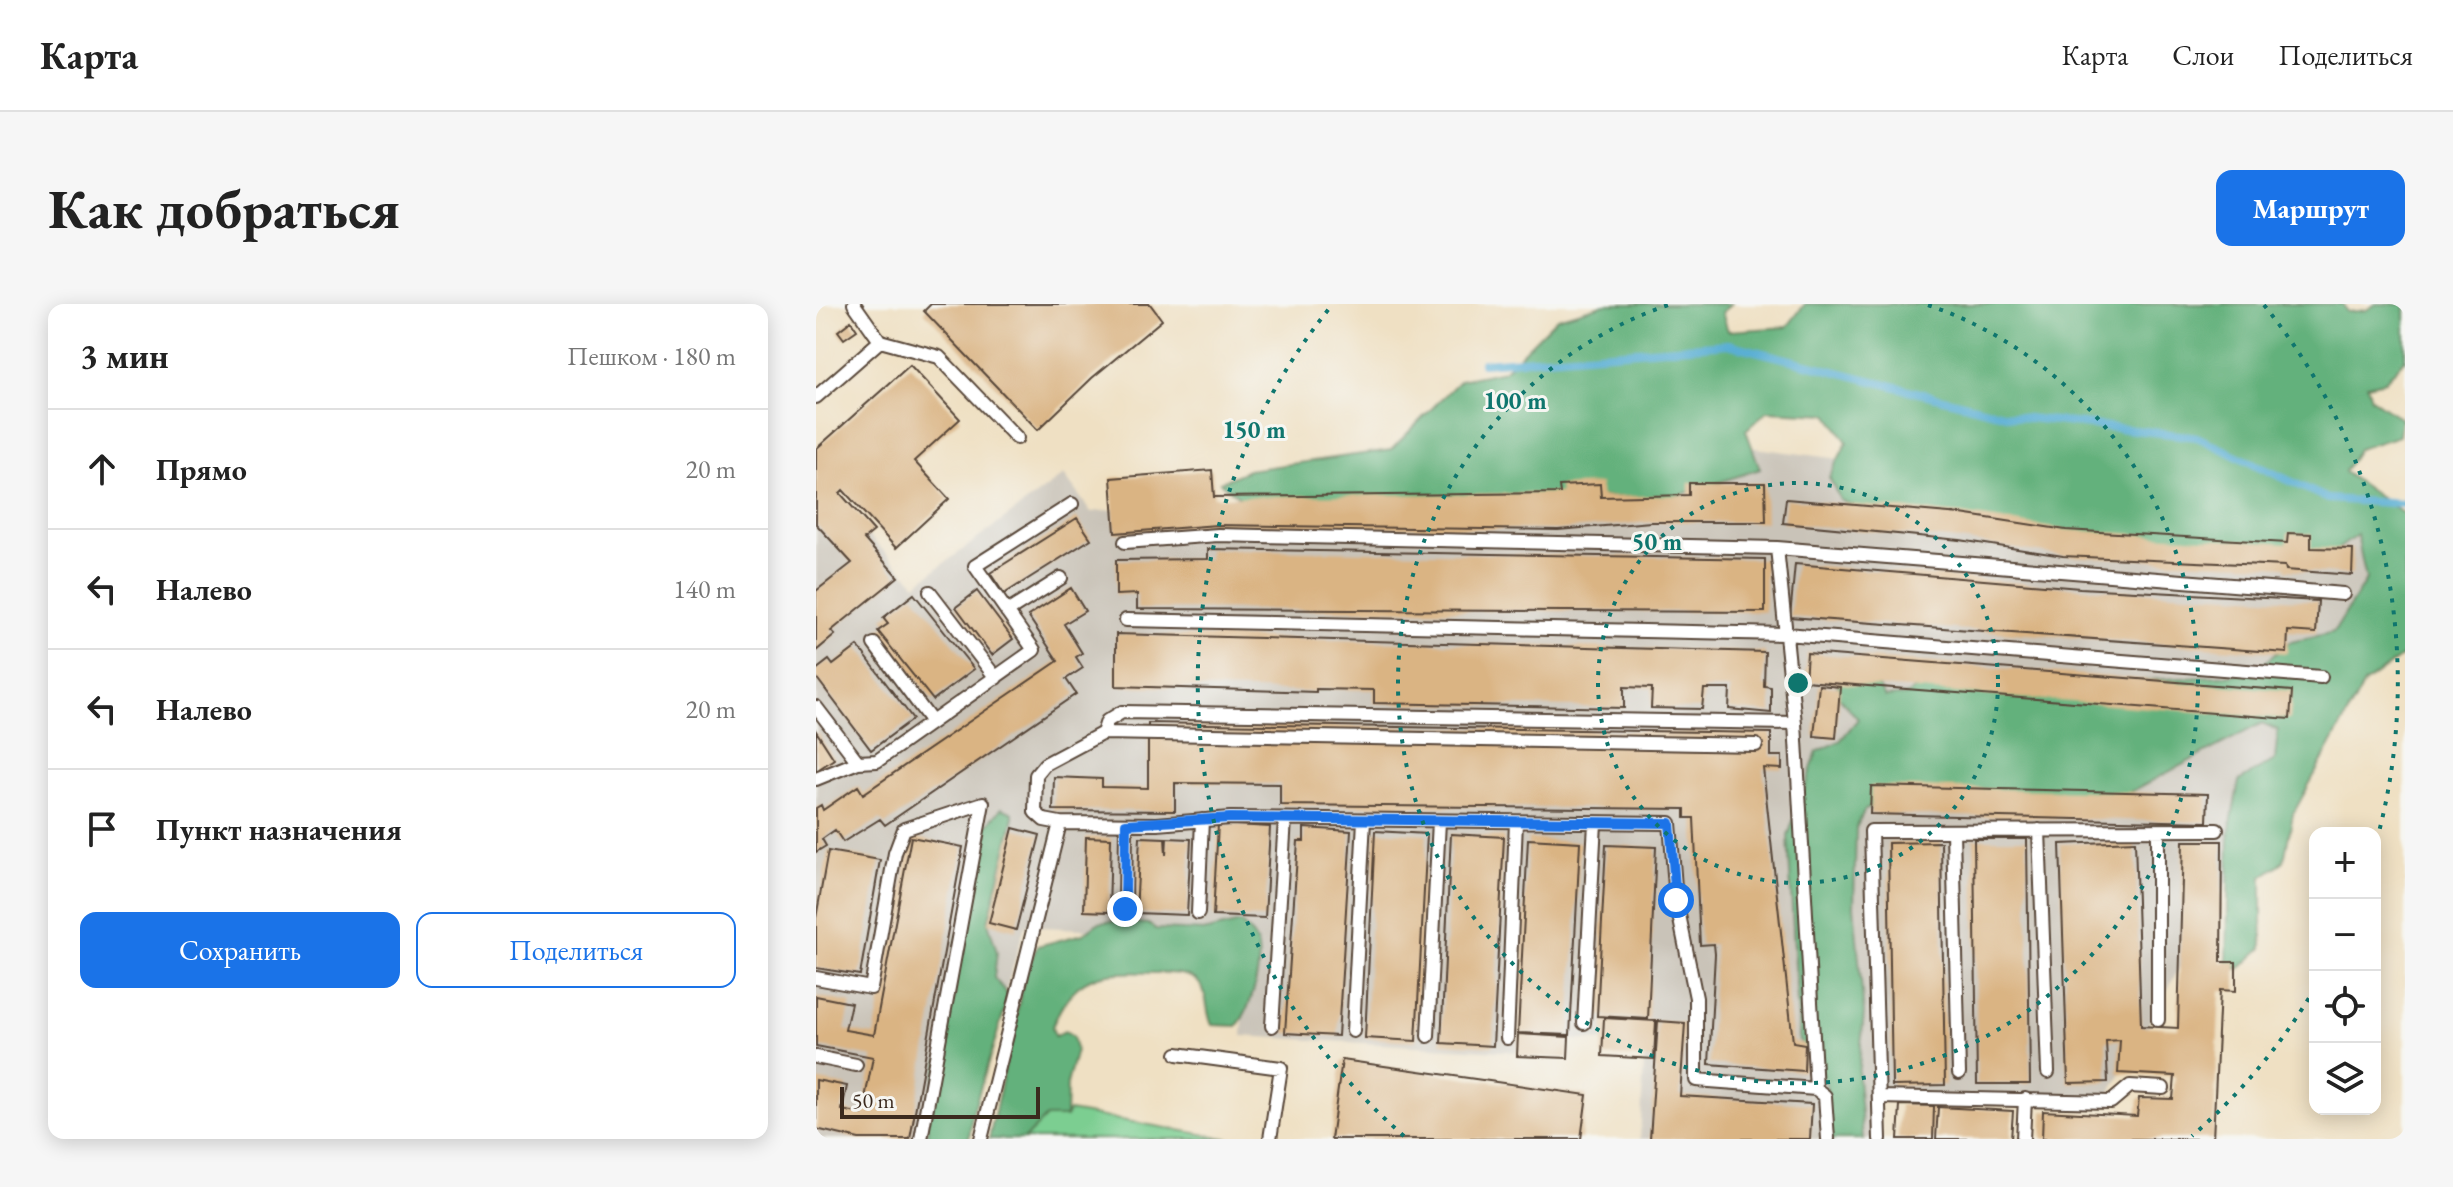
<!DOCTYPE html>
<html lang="ru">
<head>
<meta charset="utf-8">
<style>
  body { margin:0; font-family:"EB Garamond",serif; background:#f6f6f6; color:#222 }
  .controls { position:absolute; right:24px; bottom:24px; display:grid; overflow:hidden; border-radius:16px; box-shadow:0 4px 20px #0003 }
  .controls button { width:72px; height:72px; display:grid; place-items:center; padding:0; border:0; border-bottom:2px solid #e0e0e0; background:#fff; color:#222; font:40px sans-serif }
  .scale { position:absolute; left:24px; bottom:20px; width:200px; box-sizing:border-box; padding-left:8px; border:4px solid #3b2a1e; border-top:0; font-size:22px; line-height:28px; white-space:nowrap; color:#3b2a1e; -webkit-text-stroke:6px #f6f6f2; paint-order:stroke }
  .stop { position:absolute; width:24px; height:24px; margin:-18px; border:6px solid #1a73e8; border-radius:50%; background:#fff }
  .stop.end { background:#1a73e8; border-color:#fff; box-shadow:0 2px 8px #0008 }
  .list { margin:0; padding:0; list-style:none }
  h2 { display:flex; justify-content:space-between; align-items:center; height:104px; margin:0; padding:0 32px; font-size:34px }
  h2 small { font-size:26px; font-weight:400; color:#767676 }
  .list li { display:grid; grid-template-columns:52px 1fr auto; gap:24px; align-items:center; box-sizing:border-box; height:120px; padding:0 32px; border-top:2px solid #e0e0e0 }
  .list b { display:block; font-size:30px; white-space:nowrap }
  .list em { font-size:26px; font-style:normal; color:#767676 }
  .actions { display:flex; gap:16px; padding:24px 32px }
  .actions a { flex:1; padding:18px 0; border:2px solid #1a73e8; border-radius:16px; text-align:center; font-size:28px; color:#1a73e8 }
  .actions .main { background:#1a73e8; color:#fff }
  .icon { flex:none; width:44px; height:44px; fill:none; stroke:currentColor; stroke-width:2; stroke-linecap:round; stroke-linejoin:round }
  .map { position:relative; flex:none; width:1589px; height:835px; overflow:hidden; border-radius:16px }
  header { display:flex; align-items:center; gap:48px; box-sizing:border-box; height:112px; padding:0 40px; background:#fff; border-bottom:2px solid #e0e0e0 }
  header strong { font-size:38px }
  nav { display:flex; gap:44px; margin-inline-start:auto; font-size:28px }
  .intro { display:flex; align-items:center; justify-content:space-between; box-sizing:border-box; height:192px; padding:0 48px }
  h1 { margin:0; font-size:56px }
  .button { padding:20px 36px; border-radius:16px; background:#1a73e8; color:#fff; font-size:28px; font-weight:700 }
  main { display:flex; gap:48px; padding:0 48px }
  aside { flex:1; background:#fff; border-radius:16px; box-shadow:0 4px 20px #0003 }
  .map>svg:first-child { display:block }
</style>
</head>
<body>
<header>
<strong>Карта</strong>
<nav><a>Карта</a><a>Слои</a><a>Поделиться</a></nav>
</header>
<div class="intro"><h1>Как добраться</h1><a class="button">Маршрут</a></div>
<main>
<aside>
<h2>3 мин<small>Пешком · 180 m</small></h2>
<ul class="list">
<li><svg class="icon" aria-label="ahead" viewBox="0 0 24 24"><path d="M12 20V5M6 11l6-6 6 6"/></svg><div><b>Прямо</b></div><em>20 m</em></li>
<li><svg class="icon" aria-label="left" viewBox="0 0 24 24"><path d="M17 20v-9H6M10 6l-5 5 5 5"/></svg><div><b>Налево</b></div><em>140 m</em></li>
<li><svg class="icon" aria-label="left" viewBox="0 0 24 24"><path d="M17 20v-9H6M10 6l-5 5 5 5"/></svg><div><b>Налево</b></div><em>20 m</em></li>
<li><svg class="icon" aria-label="arrive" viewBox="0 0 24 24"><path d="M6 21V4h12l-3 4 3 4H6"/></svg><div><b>Пункт назначения</b></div></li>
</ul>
<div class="actions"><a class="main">Сохранить</a><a>Поделиться</a></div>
</aside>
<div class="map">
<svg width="1589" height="835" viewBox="0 0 1589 835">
  <rect width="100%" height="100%" fill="#f6f6f2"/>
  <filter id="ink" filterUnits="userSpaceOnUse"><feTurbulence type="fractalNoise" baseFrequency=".0125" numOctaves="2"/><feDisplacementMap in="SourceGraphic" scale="16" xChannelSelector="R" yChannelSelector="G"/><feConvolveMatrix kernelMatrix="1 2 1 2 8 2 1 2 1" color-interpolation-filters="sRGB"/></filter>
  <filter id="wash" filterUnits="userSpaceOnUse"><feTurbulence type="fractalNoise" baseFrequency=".006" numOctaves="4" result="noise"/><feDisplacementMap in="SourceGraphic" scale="32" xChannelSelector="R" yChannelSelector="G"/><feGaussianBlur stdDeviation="1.8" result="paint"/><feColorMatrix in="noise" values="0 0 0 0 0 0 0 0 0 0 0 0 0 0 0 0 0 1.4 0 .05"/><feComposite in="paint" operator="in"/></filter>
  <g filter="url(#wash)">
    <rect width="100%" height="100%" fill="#efe0c3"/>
    <path fill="#c9c3b8" d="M902,139l687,90v23l-296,540 -229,1 -4,42h-236l5,-96 -125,-6 -1,15 -277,-16 6,-98 -223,-12 -63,213h-146v-657l100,102 148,-109 27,37z"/>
    <path fill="#7bce91" stroke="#5b7c58" stroke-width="2" d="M253,807l161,28h-206l22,-22h20z"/>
    <path fill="#64b17b" stroke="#506e4c" stroke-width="2" d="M789,0h126l-9,8 6,19 59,-4 18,-23h538l4,8 19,-2 10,-6h29v55l-20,22 -18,4 4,13 30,21 -2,17 -41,13 -14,23 61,43v139l-41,30 -71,130 -9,47 -22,16v71l-23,21 -12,-5 2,-130 10,-53 36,-21 3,-30 -16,-7 -141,74 -239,3 -18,11 -8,17 -2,78 10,107 -6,64 5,62h-33l-4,-56 -27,-44 -11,-203 29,-84 23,-11 18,-22 -21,-24 1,-17 34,-2 13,21 23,-2 27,-25 147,14 150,-9 26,-6 29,-26 47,-11 32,-52 -9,-45 -26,19 -445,-33 -46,-21 -11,-23 18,-35 -19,-28 -61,-3 -21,19 14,39 -87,28 -431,2 -22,-17 28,-12 143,-20 69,-70 44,-9 53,-53z
      M186,504l11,5v8l-25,101 9,30 -3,26 15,18 -37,119 -3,24h-41l-1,-30 28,-114v-49l30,-105 1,-15z
      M297,617l35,3 8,5 51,2 33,-8c8,7 17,15 18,25 3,23 -7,61 -21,78l-25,-1c-7,-14 -3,-34 -16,-45 -11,-8 -29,-7 -42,-7 -55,-2 -80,0 -102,54l3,9 10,-5 8,5 3,14 -9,34 -1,33h-20l-22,22h-35l36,-164 12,-29 46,-12 15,-11z"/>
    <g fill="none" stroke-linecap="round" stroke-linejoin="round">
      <path stroke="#57add3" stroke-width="8" d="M667,59l245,-19 282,72 187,21 131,62 77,5"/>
    </g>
    <g id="blocks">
      <path fill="#dab483" d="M115,0h219l12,16 -70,58 -54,52 -114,-119z
        M35,17l6,9 -13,9 -6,-8z
        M94,61l50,54 -46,42 35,38 -53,49 -53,-58 -3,3 34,38 -10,8 34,38 -67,54 4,4 -19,16v-60l36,-28 -36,-39v-75z
        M396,166l2,27 346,-4 -1,-7 41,-2 1,13 88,-2v-12h76l1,39h-115l-93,8 -341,-5 -102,8 -4,-55z
        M970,195l175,15 105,16 221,13 1,-10 23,1v14l42,1 -1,26 -66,-5 -1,-4 -222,-10 -103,-16 -177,-17z
        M261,214l14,21 -87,55 -14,-21z
        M392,245l557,10v53l-628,-3v-15l-21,1v-35l92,-1z
        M979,260l285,24 238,13 -2,32 -28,-2 -1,22 -497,-36z
        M255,284l14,23 -21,13 18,29 -6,4 7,11 -17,11 10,15 -191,131 -5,-6 -37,23 -8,-12 -13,9 4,7 -10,6v-44l5,-3 2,5 35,-24 5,8 195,-133 -30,-45z
        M161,287l36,48 -21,16 -36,-48z
        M98,290l60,75 -41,31 -55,-69 10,-7 -5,-6z
        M300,330l649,18 -1,34 7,1v26l-42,-4 1,-20h-26l-2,20 -51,-1 1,-20 -28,-1v21l-250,-5v-13l-58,-1v3l-200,-6z
        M42,342l55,73 -42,31 -55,-73v-7l13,-10 4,5z
        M991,349l485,38 -2,28 -485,-38z
        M1003,381l21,2 -4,51 -22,-2z
        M332,419l623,10v23h11v13l-19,-1 30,274 12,2 -1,27 -95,-7 6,-110 -1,-10 -14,1 -6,-127h-9v-9l-405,-4v-21l-105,-1v28l-122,-1 1,-33 48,2v8l46,1z
        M0,427l18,28 -18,12z
        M1055,482l337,8 -1,28 -337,-8z
        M402,520l52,3 -5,91 -52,-2z
        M197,524l27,7 -24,95 -27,-7z
        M488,524l47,3 -13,205 -53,-3 13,-192h6z
        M559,527l52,3 -11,207 -51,-3z
        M635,530l53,3 -11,209 -52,-3z
        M95,533l52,10 -53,292h-51l-43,-10v-49l31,6 -5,24 20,4 11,-57 -57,-11v-50l35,7 -6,27 29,5z
        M270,533l25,1 -2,74 -25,-1z
        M324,533l25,1 1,17 1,-17 24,1 -4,76 -51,-2z
        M712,535l52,3 -10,193 -52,-2z
        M1158,535h53l3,245h-53z
        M1319,537l6,185 37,2 5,-187h39l-1,121h15v29l-16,-1 -7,149h-171l1,-28 94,5 2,-18 34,1 2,-23 -57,-3 2,-33 -14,1 2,41 -40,1 -8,-239z
        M1125,538l4,243 -53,1 -4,-243z
        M790,541l50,2 -8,172 -51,-3z
        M12,547l52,9 -20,115 -44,-7v-50z
        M788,714l52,3 -2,38 -52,-3z
        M842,717l27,2 -5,73 132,8 -2,35h-160z
        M702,730l51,3 -1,21 -51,-2z
        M526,756l245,35 -6,44h-250z
        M1084,801l34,1 -1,33h-35z
        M1122,803l75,4 -2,28h-75z"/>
    </g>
  </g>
  <g filter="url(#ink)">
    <use href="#blocks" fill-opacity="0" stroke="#564537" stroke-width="2"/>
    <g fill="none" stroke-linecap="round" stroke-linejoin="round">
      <defs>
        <path id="service" d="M64,37l59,16 78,81
          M0,93l64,-56 -26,-37
          M309,238l93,-7 559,13 566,46
          M114,288l66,86
          M191,308l54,-34
          M310,316l660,14 535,43
          M58,340l58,78
          M0,403l42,55
          M940,441l-653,-12 4,-12 15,-9 673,11
          M0,475l42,-17 19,-1 157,-111 -59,-84 97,-62
          M244,519l-16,-3 -9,-8 1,-37 9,-11 58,-31
          M1223,526l9,242
          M1137,527l6,242
          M1342,527v189
          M309,605l1,-85
          M382,609l4,-93
          M0,674l55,10 24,-135 9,-24 79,-26 -62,336
          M768,719l11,-200
          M456,722l13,-207
          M537,727l11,-211
          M612,732l11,-215
          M691,734l9,-216
          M361,750l104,14 -11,71
          M0,753l40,8
          M1000,785l9,7 3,43
          M1063,793l232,5 19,-16 33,2
          M165,835l79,-316 97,1 73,-6 440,5 6,77 20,98v82l120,9 -21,-366 -18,-175
          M1064,835l-9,-308 346,-1
          M1207,835l2,-40"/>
      </defs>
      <use href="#service" stroke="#564537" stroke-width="16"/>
      <use href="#service" stroke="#fff" stroke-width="12"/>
    </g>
  </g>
  <g fill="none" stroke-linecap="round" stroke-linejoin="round" filter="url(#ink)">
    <path stroke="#1a73e8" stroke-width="10" d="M309,605l1,-85 104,-6 440,5 6,77"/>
  </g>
  <g fill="none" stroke="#0f766e" stroke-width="4" stroke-dasharray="4 8">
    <circle cx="982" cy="379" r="200"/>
    <path d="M1112 1A400 400 0 1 1 852 1"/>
    <path d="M1499 684A600 600 0 0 1 1376 832M588 832A600 600 0 0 1 516 1M1448 1A600 600 0 0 1 1560 539"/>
  </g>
  <circle cx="982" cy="379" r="12" fill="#0f766e" stroke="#f6f6f2" stroke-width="4"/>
  <g font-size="24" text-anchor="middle" font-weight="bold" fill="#0f766e" stroke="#f6f6f2" stroke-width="6" stroke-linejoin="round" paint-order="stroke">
    <text x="699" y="105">100 m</text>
    <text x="438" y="134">150 m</text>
    <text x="841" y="246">50 m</text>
  </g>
</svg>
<div class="controls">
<button>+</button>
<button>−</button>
<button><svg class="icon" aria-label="locate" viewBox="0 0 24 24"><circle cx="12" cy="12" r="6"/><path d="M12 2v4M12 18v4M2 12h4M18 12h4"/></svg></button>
<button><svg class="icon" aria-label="layers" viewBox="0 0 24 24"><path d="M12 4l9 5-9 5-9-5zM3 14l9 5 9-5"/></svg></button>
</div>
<div class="scale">50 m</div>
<div class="stop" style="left:860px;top:596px"></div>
<div class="stop end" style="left:309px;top:605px"></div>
</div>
</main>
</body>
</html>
